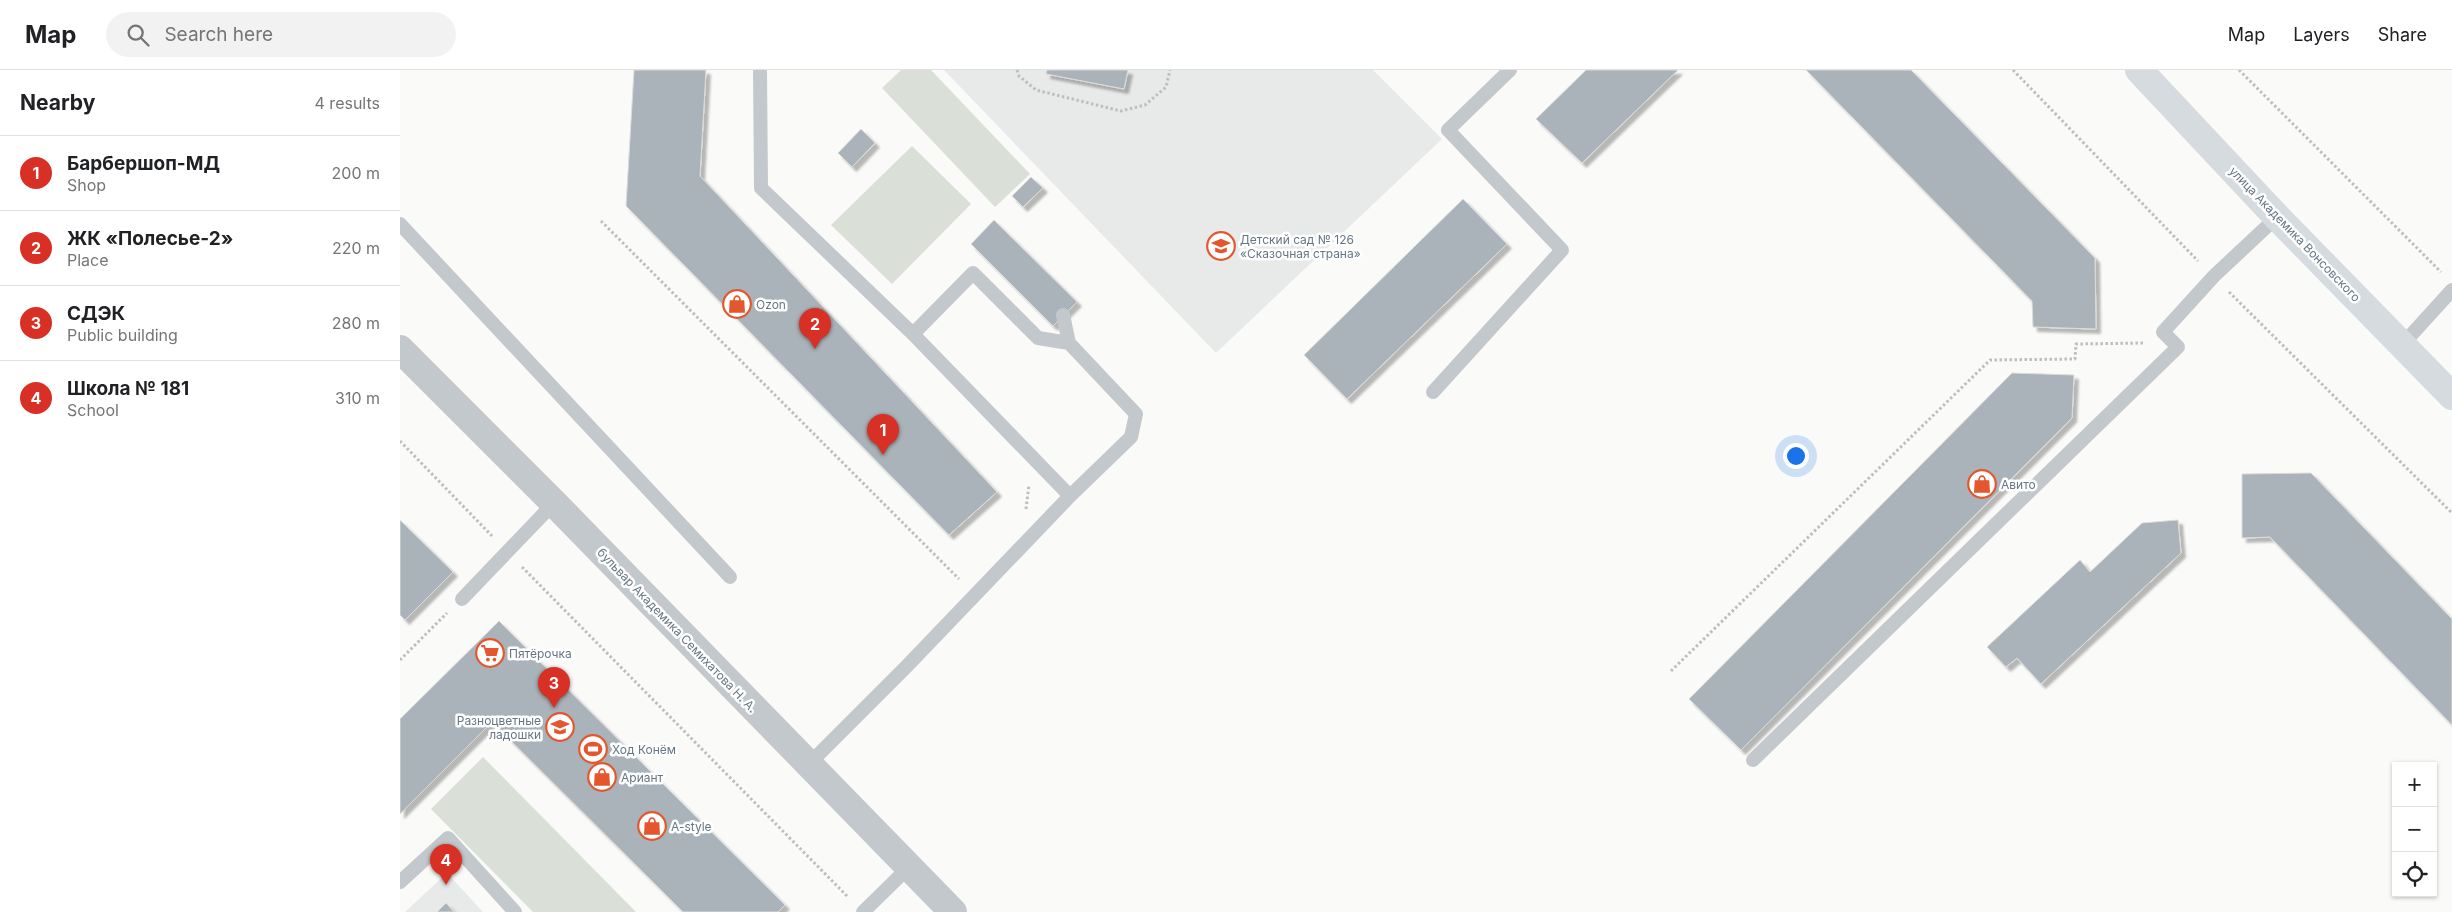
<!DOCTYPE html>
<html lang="en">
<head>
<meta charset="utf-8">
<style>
  body { margin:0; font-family:Inter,sans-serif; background:#f2f2f2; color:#202124 }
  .controls { position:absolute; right:15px; bottom:15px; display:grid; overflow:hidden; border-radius:0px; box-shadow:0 1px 4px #0004 }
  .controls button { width:45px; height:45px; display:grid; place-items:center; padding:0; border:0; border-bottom:1px solid #e0e0e0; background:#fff; color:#202124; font:25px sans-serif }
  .you { position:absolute; left:1395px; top:385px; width:18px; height:18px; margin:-12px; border:4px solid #fff; border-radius:50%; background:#1a73e8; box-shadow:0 0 0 8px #1a73e833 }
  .badge { display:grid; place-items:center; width:32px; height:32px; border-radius:50%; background:#d93025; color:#fff; font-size:16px; font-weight:700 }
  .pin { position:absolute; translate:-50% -41px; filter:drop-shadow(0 1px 2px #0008) }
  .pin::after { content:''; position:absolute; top:26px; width:18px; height:15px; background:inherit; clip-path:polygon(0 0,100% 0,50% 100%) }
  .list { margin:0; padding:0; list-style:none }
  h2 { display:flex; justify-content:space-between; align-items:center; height:65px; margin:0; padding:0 20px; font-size:21px }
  h2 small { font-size:16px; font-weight:400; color:#757577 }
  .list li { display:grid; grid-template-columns:32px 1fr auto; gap:15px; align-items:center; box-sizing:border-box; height:75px; padding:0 20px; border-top:1px solid #e0e0e0 }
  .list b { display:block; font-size:19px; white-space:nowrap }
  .list p { margin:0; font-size:16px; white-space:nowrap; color:#757577 }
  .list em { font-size:16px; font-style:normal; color:#757577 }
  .icon { flex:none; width:28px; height:28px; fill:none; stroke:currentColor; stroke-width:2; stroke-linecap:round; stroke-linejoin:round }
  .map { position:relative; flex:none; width:2052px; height:842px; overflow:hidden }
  header { display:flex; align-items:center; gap:30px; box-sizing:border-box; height:70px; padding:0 25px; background:#fff; border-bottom:1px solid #e0e0e0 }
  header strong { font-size:24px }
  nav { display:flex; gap:28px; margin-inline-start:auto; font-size:18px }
  .search { width:350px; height:45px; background:#f2f2f2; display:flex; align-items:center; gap:12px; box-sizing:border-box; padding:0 18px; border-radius:28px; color:#757577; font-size:19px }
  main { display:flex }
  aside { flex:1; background:#fff }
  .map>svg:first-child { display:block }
</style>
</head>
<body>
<header>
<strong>Map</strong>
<div class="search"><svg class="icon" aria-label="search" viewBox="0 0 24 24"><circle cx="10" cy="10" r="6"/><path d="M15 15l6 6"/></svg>Search here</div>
<nav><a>Map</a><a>Layers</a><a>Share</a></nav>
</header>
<main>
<aside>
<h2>Nearby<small>4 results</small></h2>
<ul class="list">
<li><span class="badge">1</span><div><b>Барбершоп-МД</b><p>Shop</p></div><em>200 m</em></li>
<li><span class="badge">2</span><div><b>ЖК «Полесье-2»</b><p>Place</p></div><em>220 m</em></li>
<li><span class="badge">3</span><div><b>СДЭК</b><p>Public building</p></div><em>280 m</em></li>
<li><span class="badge">4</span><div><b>Школа № 181</b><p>School</p></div><em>310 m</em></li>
</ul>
</aside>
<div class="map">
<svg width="2052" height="842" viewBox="0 0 2052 842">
  <defs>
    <filter id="shadow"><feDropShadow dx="4.5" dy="4.5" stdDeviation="1" flood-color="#0004"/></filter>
  </defs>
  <rect width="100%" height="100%" fill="#fafaf8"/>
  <path fill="#e8e9e9" d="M544,0h429l69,69 -226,214z
    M47,803l36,39h-78z"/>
  <path fill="#dadfd7" d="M501,0h30l99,104 -35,33 -113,-119z
    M512,76l59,58 -79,80 -61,-59z
    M83,687l153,155h-103l-102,-103z"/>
  <path fill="#aab3b9" stroke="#dcdcda" filter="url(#shadow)" d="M234,0h72l-6,106 297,316 -48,43 -323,-329z
    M647,0h81l-4,19 -78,-15z
    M1186,0h92l-96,93 -46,-44z
    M1406,0h105l184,188 1,71 -63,-2 -1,-26z
    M461,59l14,14 -23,24 -14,-14z
    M631,107l12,11 -20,19 -11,-11z
    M1063,129l44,45 -160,155 -43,-44z
    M594,150l83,82 -24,24 -82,-82z
    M1612,303l62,2 -2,43 -331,332 -52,-51z
    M1911,403l141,146v106l-182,-188 -28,1v-64z
    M0,450l53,52 -48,48 -5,-5z
    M1778,450l3,33 -140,131 -24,-26 -11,9 -19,-20 93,-87 10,12 52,-49z
    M99,551l286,284 -7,7h-95l-191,-190 -92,92v-95z
    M46,833l8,9h-17z"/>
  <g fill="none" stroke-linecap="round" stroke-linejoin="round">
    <path stroke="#bbbfc2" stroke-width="3" stroke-dasharray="2.5 2.5" stroke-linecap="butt" d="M617,0l2,6 17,14 85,21 24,-6 21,-18 4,-17
      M1613,0l185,191
      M1839,0l202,202
      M201,151l358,358
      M1829,222l223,221
      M0,371l92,95
      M626,439l3,-24
      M122,497l326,330
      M0,590l47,-47
      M1271,601l319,-311 85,-1 1,-15 68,-1"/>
    <path stroke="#c3c8cc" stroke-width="14" d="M360,0l1,118 152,146 157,162
      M0,154l330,353
      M513,264l60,-61 65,65 31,5
      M2002,275l50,-55
      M1033,322l129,-142 -114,-120 62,-60
      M62,529l92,-96
      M1353,690l425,-413 -15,-15 51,-56 63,-59
      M408,695l98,-98 164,-171 61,-59 5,-23 -67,-71 -6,-28
      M0,812l48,-44 67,74
      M463,842l45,-44"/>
    <path stroke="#c3c8cc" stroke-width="28" d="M0,279l154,154 399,409"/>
    <path stroke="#d6dbdf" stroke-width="28" d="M1739,0l138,147 175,179"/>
  </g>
  <defs>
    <symbol id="school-ring" viewBox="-11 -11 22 22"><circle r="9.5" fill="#fff" stroke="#e4572e" stroke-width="1.5"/><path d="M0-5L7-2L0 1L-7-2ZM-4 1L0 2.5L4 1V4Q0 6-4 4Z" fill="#e4572e"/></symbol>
    <symbol id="shop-ring" viewBox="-11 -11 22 22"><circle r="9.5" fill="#fff" stroke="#e4572e" stroke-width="1.5"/><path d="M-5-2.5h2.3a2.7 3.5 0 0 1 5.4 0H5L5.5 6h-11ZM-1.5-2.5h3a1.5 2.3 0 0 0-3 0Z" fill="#e4572e"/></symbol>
    <symbol id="supermarket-ring" viewBox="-11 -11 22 22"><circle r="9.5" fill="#fff" stroke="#e4572e" stroke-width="1.5"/><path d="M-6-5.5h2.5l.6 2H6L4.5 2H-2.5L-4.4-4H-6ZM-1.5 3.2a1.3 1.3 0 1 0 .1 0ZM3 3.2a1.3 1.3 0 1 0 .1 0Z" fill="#e4572e"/></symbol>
    <symbol id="stadium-ring" viewBox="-11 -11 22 22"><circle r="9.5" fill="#fff" stroke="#e4572e" stroke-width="1.5"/><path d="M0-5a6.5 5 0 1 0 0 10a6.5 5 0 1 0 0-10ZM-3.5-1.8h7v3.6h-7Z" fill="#e4572e"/></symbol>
  </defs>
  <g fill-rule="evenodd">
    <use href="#school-ring" x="805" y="160" width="32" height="32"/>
    <use href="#shop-ring" x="321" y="218" width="32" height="32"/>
    <use href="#shop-ring" x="1566" y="398" width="32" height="32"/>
    <use href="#supermarket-ring" x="74" y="567" width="32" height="32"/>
    <use href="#school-ring" x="144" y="641" width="32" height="32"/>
    <use href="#stadium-ring" x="177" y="663" width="32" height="32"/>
    <use href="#shop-ring" x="186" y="691" width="32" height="32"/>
    <use href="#shop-ring" x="236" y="740" width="32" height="32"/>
  </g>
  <g text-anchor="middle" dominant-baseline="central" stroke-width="5" stroke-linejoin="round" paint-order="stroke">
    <g font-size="12" fill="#657683" stroke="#fff">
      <text transform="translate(1895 164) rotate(46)">улица Академика Вонсовского</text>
      <text transform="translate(277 560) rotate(46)">бульвар Академика Семихатова Н. А.</text>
    </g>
    <g font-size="12" fill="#657683" stroke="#fff" text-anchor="start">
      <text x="840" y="169">Детский сад № 126<tspan x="840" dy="14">«Сказочная страна»</tspan></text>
      <text x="356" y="234">Ozon</text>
      <text x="1601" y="414">Авито</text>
      <text x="109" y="583">Пятёрочка</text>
      <text x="141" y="650" text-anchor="end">Разноцветные<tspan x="141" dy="14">ладошки</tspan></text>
      <text x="212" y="679">Ход Конём</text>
      <text x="221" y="707">Ариант</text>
      <text x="271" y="756">A-style</text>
    </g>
  </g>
</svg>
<div class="controls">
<button>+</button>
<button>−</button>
<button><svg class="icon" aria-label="locate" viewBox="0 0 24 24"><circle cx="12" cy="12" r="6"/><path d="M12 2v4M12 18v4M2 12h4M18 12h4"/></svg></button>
</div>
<div class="you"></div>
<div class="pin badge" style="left:483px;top:385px">1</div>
<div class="pin badge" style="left:415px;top:279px">2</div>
<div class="pin badge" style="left:154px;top:638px">3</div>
<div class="pin badge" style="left:46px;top:815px">4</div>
</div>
</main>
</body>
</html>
